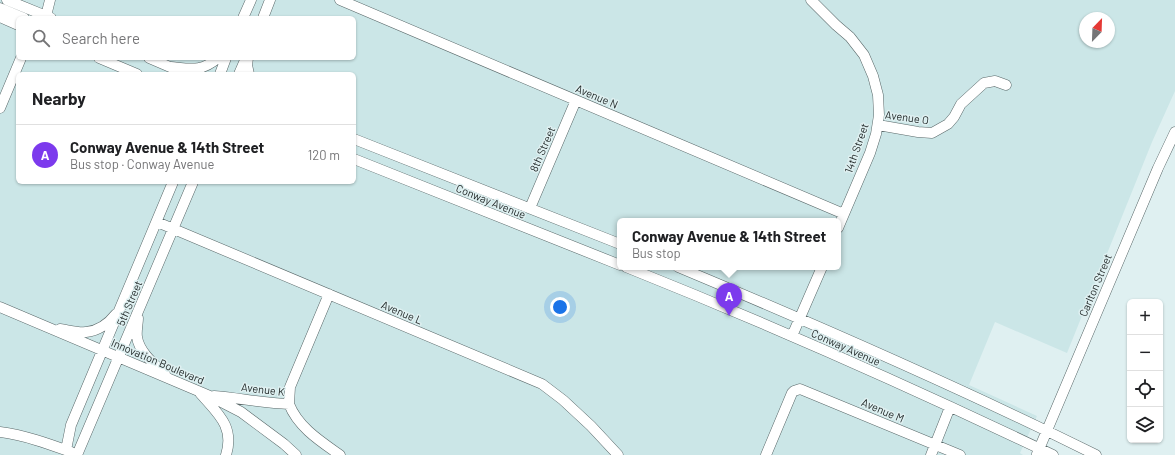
<!DOCTYPE html>
<html lang="en">
<head>
<meta charset="utf-8">
<style>
  body { margin:0; font-family:Barlow,sans-serif; background:#f2f2f2; color:#202124 }
  .controls { position:absolute; right:12px; bottom:12px; display:grid; overflow:hidden; border-radius:6px; box-shadow:0 1px 3px #0004 }
  .controls button { width:36px; height:36px; display:grid; place-items:center; padding:0; border:0; border-bottom:1px solid #e0e0e0; background:#fff; color:#202124; font:20px sans-serif }
  .compass { position:absolute; left:1079px; top:12px; width:36px; height:36px; border-radius:50%; background:#fff; box-shadow:0 1px 3px #0004; rotate:23deg }
  .you { position:absolute; left:560px; top:307px; width:14px; height:14px; margin:-10px; border:3px solid #fff; border-radius:50%; background:#1a73e8; box-shadow:0 0 0 6px #1a73e833 }
  .badge { display:grid; place-items:center; width:26px; height:26px; border-radius:50%; background:#7c3aed; color:#fff; font-size:13px; font-weight:700 }
  .pin { position:absolute; translate:-50% -33px; filter:drop-shadow(0 1px 2px #0008) }
  .pin::after { content:''; position:absolute; top:21px; width:14px; height:12px; background:inherit; clip-path:polygon(0 0,100% 0,50% 100%) }
  .popup { position:absolute; left:617px; top:218px; width:224px; height:52px; box-sizing:border-box; display:grid; place-content:center; border-radius:6px; background:#fff; filter:drop-shadow(0 1px 3px #0005); font-size:13px; white-space:nowrap; color:#757577 }
  .popup b { font-size:15px; color:#202124 }
  .popup::after { content:''; position:absolute; left:50%; top:100%; margin-left:-8px; border:8px solid transparent; border-top-color:#fff }
  .list { margin:0; padding:0; list-style:none }
  h2 { display:flex; justify-content:space-between; align-items:center; height:52px; margin:0; padding:0 16px; font-size:17px }
  h2 small { font-size:13px; font-weight:400; color:#757577 }
  .list li { display:grid; grid-template-columns:26px 1fr auto; gap:12px; align-items:center; box-sizing:border-box; height:60px; padding:0 16px; border-top:1px solid #e0e0e0 }
  .list b { display:block; font-size:15px; white-space:nowrap }
  .list p { margin:0; font-size:13px; white-space:nowrap; color:#757577 }
  .list em { font-size:13px; font-style:normal; color:#757577 }
  .icon { flex:none; width:22px; height:22px; fill:none; stroke:currentColor; stroke-width:2; stroke-linecap:round; stroke-linejoin:round }
  .map { position:relative; flex:none; width:1175px; height:455px; overflow:hidden }
  .search { position:absolute; background:#fff; box-shadow:0 1px 3px #0004; left:16px; top:16px; width:340px; height:44px; display:flex; align-items:center; gap:10px; box-sizing:border-box; padding:0 14px; border-radius:6px; color:#757577; font-size:15px }
  .panel { position:absolute; background:#fff; box-shadow:0 1px 3px #0004; left:16px; top:72px; width:340px; height:112px; border-radius:6px }
  .map>svg:first-child { display:block }
</style>
</head>
<body>
<div class="map">
<svg width="1175" height="455" viewBox="0 0 1175 455">
  <rect width="100%" height="100%" fill="#dff0f1"/>
  <path fill="#cbe6e7" fill-rule="evenodd" d="M0,0h1175v91l-23,51 -85,211 -72,-31 -26,63 68,31 -17,37 3,2h-1023zM18,18h336v40h-336zM1085,18h24v24h-24zM18,74h336v108h-336zM620,221h218v46h-218z"/>
  <g fill="none" stroke-linecap="round" stroke-linejoin="round">
    <defs>
      <path id="minor" d="M7,0l44,18
        M340,0l504,214
        M811,0l25,25 14,12 14,18 9,21 5,19 1,20 -3,19 -6,19 -32,75
        M0,8l24,10
        M46,16l4,-16
        M0,17l18,8
        M243,18l8,-18
        M263,18l7,-18
        M99,58l38,16
        M149,58l28,12
        M248,58l-1,7 2,9
        M171,67c21,2 30,5 47,-9
        M220,74l6,-16
        M239,74l7,-16
        M0,108l21,-50
        M878,125l40,7 14,1 16,-9 6,-7 7,-13 23,-21 11,-2 11,4
        M354,139l266,105
        M354,159l266,106
        M530,208l46,-108
        M157,222l385,162 21,16 28,26 27,29
        M626,267c145,58 287,121 427,188
        M678,267c141,59 281,120 418,188
        M0,307l210,89 31,16 43,32 12,11
        M138,318c0,6 -2,13 -1,19 2,15 17,27 28,37
        M60,329c8,1 18,4 26,3 12,-1 23,-9 30,-18
        M792,336l30,-69
        M200,393c17,20 35,33 26,62
        M214,396c25,2 49,7 75,8 9,23 31,37 51,51
        M289,404l1,-17 39,-93
        M0,432c24,3 49,12 71,20
        M66,450l5,-25 102,-243
        M1037,454l121,-286 17,-36
        M77,455l116,-273
        M766,455l26,-62 2,-2 6,-2 160,66
        M931,455l19,-48"/>
    </defs>
    <use href="#minor" stroke="#596869" stroke-width="11"/>
    <use href="#minor" stroke="#fff" stroke-width="10"/>
  </g>
  <g text-anchor="middle" dominant-baseline="central" stroke-width="3" stroke-linejoin="round" paint-order="stroke">
    <g font-size="11" fill="#1d2424" stroke="#dff0f1">
      <text transform="translate(597 96) rotate(23)">Avenue N</text>
      <text transform="translate(907 117) rotate(8)">Avenue O</text>
      <text transform="translate(856 148) rotate(-71)">14th Street</text>
      <text transform="translate(542 149) rotate(-67)">8th Street</text>
      <text transform="translate(491 201) rotate(22)">Conway Avenue</text>
      <text transform="translate(1095 285) rotate(-67)">Carlton Street</text>
      <text transform="translate(129 303) rotate(-67)">5th Street</text>
      <text transform="translate(402 312) rotate(23)">Avenue L</text>
      <text transform="translate(846 347) rotate(24)">Conway Avenue</text>
      <text transform="translate(158 361) rotate(23)">Innovation Boulevard</text>
      <text transform="translate(263 389) rotate(7)">Avenue K</text>
      <text transform="translate(883 410) rotate(23)">Avenue M</text>
    </g>
  </g>
</svg>
<div class="controls">
<button>+</button>
<button>−</button>
<button><svg class="icon" aria-label="locate" viewBox="0 0 24 24"><circle cx="12" cy="12" r="6"/><path d="M12 2v4M12 18v4M2 12h4M18 12h4"/></svg></button>
<button><svg class="icon" aria-label="layers" viewBox="0 0 24 24"><path d="M12 4l9 5-9 5-9-5zM3 14l9 5 9-5"/></svg></button>
</div>
<svg class="compass" viewBox="-18 -18 36 36"><path d="M0-13l5 13h-10z" fill="#e53935"/><path d="M0 13l5-13h-10z" fill="#757577"/></svg>
<div class="you"></div>
<div class="pin badge" style="left:729px;top:316px">A</div>
<div class="popup"><b>Conway Avenue &amp; 14th Street</b>Bus stop</div>
<div class="search"><svg class="icon" aria-label="search" viewBox="0 0 24 24"><circle cx="10" cy="10" r="6"/><path d="M15 15l6 6"/></svg>Search here</div>
<section class="panel">
<h2>Nearby<small></small></h2>
<ul class="list">
<li><span class="badge">A</span><div><b>Conway Avenue &amp; 14th Street</b><p>Bus stop · Conway Avenue</p></div><em>120 m</em></li>
</ul>
</section>
</div>
</body>
</html>
